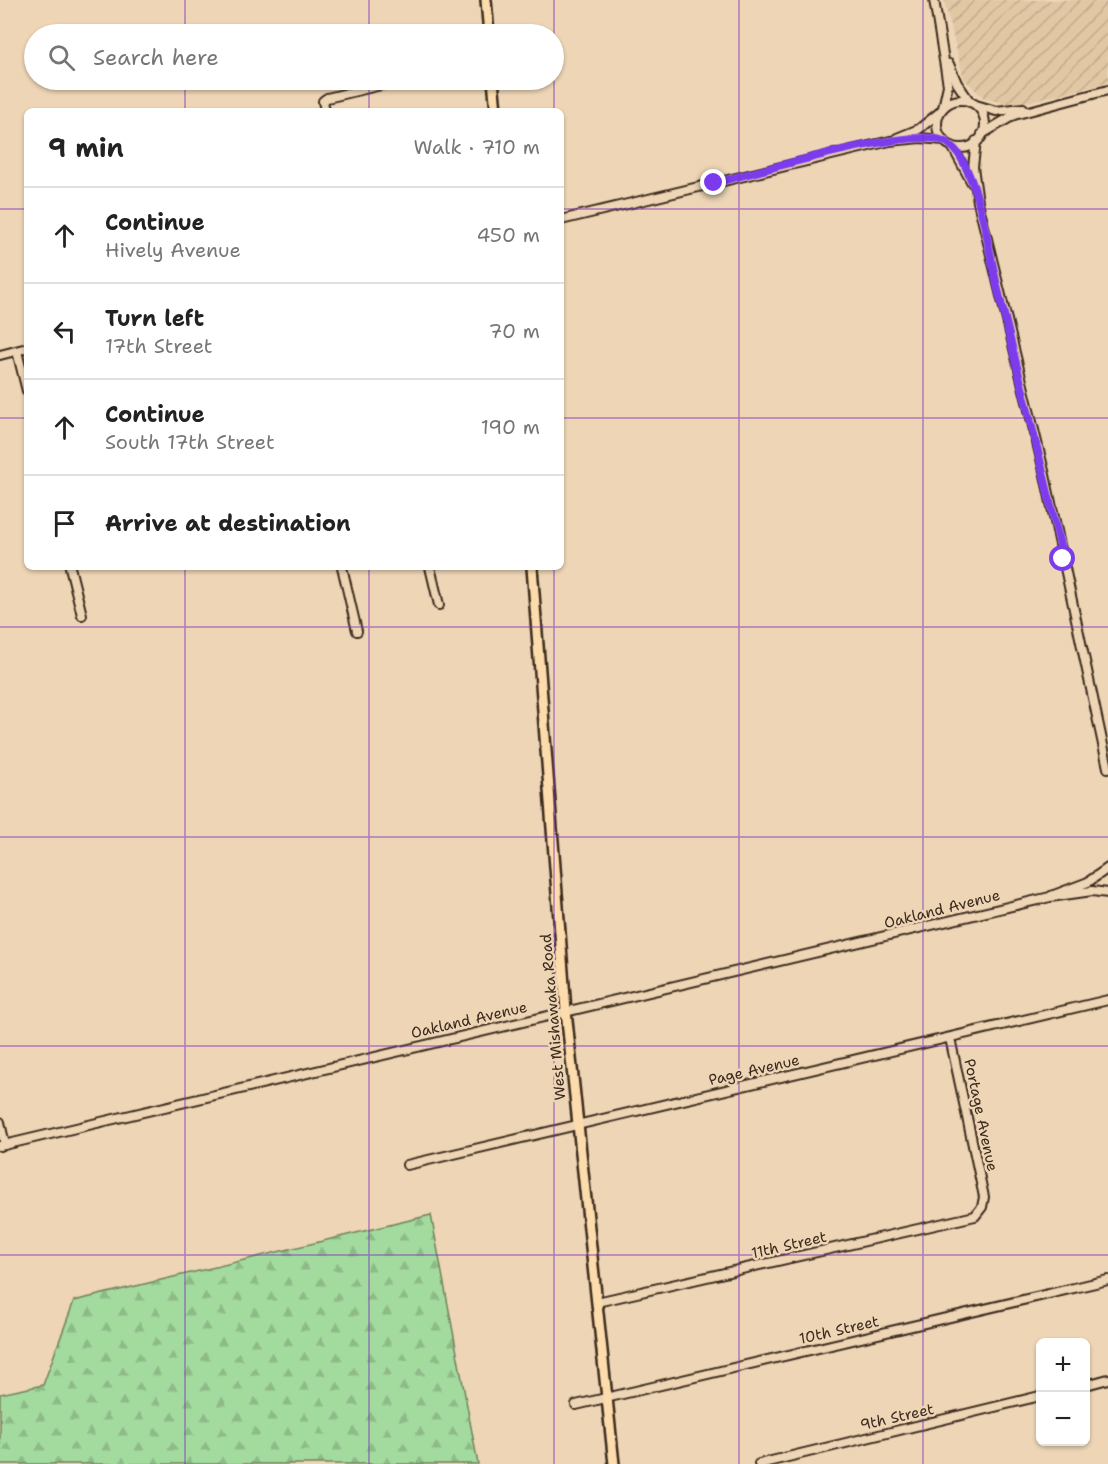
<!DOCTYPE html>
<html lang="en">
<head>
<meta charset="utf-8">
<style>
  body { margin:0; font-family:"Shantell Sans",sans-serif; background:#f6f6f6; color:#222 }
  .controls { position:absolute; right:18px; bottom:18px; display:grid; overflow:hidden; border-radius:9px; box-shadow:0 2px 4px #0004 }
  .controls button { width:54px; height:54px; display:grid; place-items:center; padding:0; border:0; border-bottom:2px solid #e0e0e0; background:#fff; color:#222; font:30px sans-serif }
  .stop { position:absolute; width:18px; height:18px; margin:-14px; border:4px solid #7c3aed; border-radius:50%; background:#fff }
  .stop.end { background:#7c3aed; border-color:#fff; box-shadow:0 2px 6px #0008 }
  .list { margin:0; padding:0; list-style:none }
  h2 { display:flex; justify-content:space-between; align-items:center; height:78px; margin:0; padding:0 24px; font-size:26px }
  h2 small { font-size:20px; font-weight:400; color:#767676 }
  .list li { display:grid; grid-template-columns:39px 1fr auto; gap:18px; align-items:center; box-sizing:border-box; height:96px; padding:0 24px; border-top:2px solid #e0e0e0 }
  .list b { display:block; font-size:22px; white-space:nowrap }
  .list p { margin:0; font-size:20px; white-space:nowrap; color:#767676 }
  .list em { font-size:20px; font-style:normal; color:#767676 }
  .icon { flex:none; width:33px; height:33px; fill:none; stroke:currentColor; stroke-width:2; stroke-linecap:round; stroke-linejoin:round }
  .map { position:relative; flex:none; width:1108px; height:1464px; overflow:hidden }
  .search { position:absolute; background:#fff; box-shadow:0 2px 4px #0004; left:24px; top:24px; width:540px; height:66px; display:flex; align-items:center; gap:15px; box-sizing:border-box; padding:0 21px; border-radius:33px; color:#767676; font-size:22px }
  .panel { position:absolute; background:#fff; box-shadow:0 2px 4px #0004; left:24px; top:108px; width:540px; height:462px; border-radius:9px }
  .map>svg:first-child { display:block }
</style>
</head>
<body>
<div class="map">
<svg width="1108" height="1464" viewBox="0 0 1108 1464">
  <defs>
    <pattern id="industrial-furrows" width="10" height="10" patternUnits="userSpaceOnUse" patternTransform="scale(1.5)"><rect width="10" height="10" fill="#e1c7a4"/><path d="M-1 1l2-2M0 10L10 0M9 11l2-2" fill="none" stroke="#c2ab8d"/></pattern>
    <pattern id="forest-firs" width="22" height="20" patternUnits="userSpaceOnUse" patternTransform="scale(1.5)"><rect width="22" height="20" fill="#a3da9e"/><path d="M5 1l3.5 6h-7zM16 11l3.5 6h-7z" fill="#8dbb88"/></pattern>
  </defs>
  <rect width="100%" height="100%" fill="#edd5b5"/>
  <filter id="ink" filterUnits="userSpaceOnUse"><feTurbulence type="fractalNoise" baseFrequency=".0167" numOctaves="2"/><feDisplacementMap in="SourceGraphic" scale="12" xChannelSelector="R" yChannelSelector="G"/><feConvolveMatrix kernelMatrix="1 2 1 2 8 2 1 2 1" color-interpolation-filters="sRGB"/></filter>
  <g filter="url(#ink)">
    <path fill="url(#industrial-furrows)" d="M944,0h164v83l-77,18 -24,3 -23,-6 -20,-19z"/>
    <path fill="url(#forest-firs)" stroke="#6f825e" stroke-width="1.5" d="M431,1215l47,249h-478v-70l43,-9 31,-84z"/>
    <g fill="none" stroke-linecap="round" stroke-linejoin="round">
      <defs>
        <path id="minor" d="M934,0l14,85 -5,23
          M949,64l8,19 13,19
          M937 124a24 24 0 1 1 48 0a24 24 0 1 1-48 0Z
          M976,105l20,6 27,-3
          M325,111l-2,-10 4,-3 75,-18
          M982,134l32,-19 94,-25
          M897,138l22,-9 21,-17
          M976,141l-3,26 5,35 67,273 63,293
          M952,146l20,37
          M561,220l329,-79 30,-3 24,2
          M17,351l10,40
          M0,355l27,-7
          M70,567l12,48
          M342,567l15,64
          M430,567l9,38
          M1051,896l37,-14 20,-14
          M0,1122l5,23
          M0,1146l1050,-249 42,-6 16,2
          M407,1165l701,-165
          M597,1302l378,-86 7,-9 2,-10 -34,-159
          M1086,1385l22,-6
          M576,1405l532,-125
          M759,1464l281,-68"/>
        <path id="major" d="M486,0l3,34
          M493,80l3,31
          M532,567l34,444 48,453"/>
      </defs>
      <use href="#minor" stroke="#3b2a1e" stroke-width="12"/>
      <use href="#major" stroke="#3b2a1e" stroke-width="14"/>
      <use href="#minor" stroke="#edd5b5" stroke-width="8"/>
      <use href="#major" stroke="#fcdcac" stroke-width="9"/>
    </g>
  </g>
  <g fill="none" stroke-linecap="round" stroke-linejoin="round" filter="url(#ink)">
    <path stroke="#7c3aed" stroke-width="8" d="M714,183c46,-11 188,-55 227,-43 13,4 21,18 26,30 18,40 22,86 33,128 21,87 44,173 63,261"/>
  </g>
  <path fill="none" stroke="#7b2cbf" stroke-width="1.5" stroke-opacity="0.55" d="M185,0v34M369,0v34M554,0v111M739,0v1464M923,0v1464M185,80v31M369,80v31M0,209h27M561,209h547M0,418h27M561,418h547M185,567v897M369,567v897M554,567v897M0,627h1108M0,837h1108M0,1046h1108M0,1255h1108"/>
  <g text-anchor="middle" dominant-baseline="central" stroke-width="5" stroke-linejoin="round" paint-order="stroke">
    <g font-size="15" fill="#3b2a1e" stroke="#edd5b5">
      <text transform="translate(942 909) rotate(-14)">Oakland Avenue</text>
      <text transform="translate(553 1017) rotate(-95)">West Mishawaka Road</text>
      <text transform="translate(469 1020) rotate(-13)">Oakland Avenue</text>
      <text transform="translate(754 1070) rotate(-13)">Page Avenue</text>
      <text transform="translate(981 1115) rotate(78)">Portage Avenue</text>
      <text transform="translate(789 1245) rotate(-13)">11th Street</text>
      <text transform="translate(839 1330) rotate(-13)">10th Street</text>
      <text transform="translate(897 1417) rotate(-13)">9th Street</text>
    </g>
  </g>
</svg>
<div class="controls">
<button>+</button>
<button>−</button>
</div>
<div class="stop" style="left:1063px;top:559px"></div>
<div class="stop end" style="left:714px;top:183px"></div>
<div class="search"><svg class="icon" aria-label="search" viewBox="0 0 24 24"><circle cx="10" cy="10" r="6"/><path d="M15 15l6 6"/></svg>Search here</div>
<section class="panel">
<h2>9 min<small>Walk · 710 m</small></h2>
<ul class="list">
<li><svg class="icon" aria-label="ahead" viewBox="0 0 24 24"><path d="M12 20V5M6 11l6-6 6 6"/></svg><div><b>Continue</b><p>Hively Avenue</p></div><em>450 m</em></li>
<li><svg class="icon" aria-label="left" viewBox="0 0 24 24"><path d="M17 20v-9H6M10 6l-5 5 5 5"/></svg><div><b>Turn left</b><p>17th Street</p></div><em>70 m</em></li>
<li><svg class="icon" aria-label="ahead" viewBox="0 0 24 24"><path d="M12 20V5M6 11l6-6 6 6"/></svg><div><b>Continue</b><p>South 17th Street</p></div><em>190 m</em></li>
<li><svg class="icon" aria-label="arrive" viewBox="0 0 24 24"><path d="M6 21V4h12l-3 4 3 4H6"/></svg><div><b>Arrive at destination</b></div></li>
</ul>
</section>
</div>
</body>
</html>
